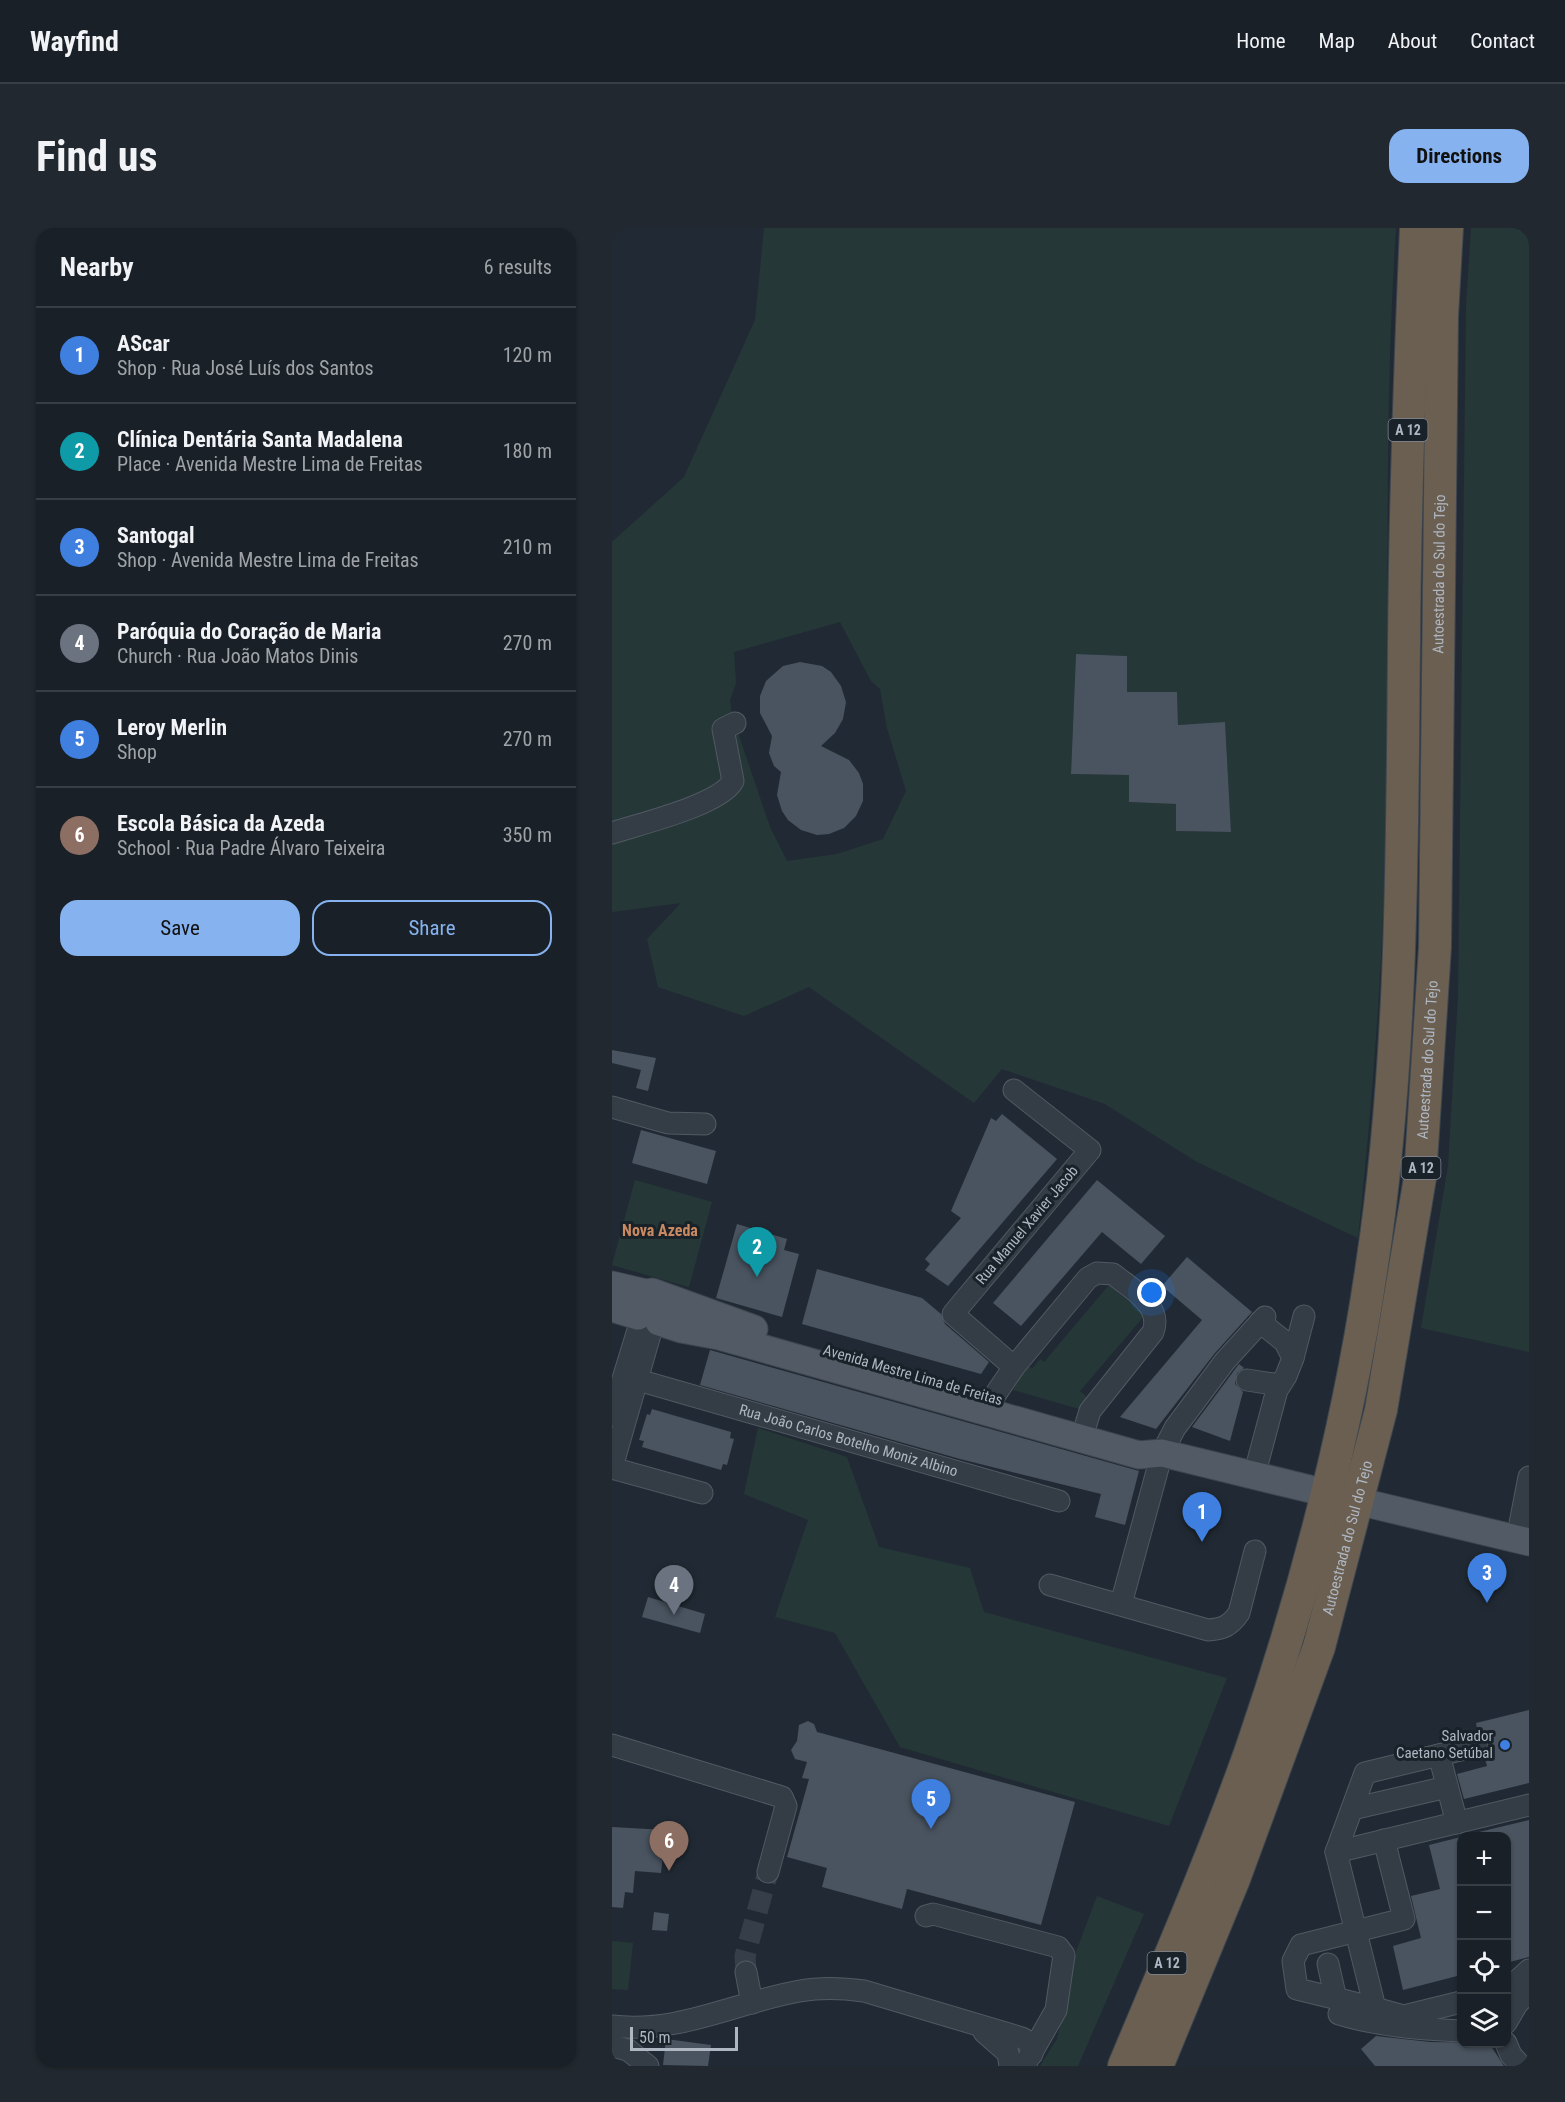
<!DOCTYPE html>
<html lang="en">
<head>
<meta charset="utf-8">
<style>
  body { margin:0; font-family:"Roboto Condensed",sans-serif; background:#22282f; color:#f1f3f6 }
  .controls { position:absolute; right:18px; bottom:18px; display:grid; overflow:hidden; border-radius:12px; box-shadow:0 2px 4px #0004 }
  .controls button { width:54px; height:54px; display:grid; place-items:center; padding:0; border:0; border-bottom:2px solid #373e44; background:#192027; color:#f1f3f6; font:30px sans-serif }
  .scale { position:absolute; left:18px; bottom:15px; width:108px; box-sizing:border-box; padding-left:6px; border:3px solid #aeb6c2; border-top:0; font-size:16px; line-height:21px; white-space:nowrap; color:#aeb6c2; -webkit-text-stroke:4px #192129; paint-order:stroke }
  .you { position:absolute; left:540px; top:1065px; width:21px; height:21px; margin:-15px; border:4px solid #fff; border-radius:50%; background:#1a73e8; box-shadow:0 0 0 9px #1a73e833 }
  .badge { display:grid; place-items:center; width:39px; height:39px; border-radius:50%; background:#86b3ef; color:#fff; font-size:20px; font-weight:700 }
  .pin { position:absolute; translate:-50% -50px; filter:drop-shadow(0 2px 3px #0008) }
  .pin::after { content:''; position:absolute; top:32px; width:21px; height:18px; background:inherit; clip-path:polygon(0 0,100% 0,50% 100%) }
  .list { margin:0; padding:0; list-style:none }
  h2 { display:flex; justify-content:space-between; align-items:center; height:78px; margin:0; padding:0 24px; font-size:26px }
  h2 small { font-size:20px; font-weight:400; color:#9fa3a7 }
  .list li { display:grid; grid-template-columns:39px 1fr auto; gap:18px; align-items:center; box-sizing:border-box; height:96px; padding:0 24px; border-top:2px solid #373e44 }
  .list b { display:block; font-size:22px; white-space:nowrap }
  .list p { margin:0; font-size:20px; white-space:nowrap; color:#9fa3a7 }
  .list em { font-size:20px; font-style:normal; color:#9fa3a7 }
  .actions { display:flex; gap:12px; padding:18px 24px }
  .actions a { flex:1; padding:14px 0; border:2px solid #86b3ef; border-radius:18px; text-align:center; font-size:21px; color:#86b3ef }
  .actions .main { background:#86b3ef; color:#111 }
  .icon { flex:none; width:33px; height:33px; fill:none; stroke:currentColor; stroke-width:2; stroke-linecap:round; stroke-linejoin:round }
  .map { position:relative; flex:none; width:917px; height:1838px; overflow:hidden; border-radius:18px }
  header { display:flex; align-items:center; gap:36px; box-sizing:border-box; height:84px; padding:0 30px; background:#192027; border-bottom:2px solid #373e44 }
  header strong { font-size:28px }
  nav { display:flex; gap:33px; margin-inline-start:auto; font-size:21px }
  .intro { display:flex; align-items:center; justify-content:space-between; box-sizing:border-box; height:144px; padding:0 36px }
  h1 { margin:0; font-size:42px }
  .button { padding:15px 27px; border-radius:18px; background:#86b3ef; color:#111; font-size:21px; font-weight:700 }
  main { display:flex; gap:36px; padding:0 36px }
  aside { flex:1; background:#192027; border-radius:18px; box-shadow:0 2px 4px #0004 }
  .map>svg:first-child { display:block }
</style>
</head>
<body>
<header>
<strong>Wayfind</strong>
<nav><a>Home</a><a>Map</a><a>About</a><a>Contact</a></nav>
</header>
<div class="intro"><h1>Find us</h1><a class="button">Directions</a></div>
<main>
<aside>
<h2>Nearby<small>6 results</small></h2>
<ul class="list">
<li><span class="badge" style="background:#3f7fe0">1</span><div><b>AScar</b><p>Shop · Rua José Luís dos Santos</p></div><em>120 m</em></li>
<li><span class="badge" style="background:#0f9aa8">2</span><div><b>Clínica Dentária Santa Madalena</b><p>Place · Avenida Mestre Lima de Freitas</p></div><em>180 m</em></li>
<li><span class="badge" style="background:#3f7fe0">3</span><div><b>Santogal</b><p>Shop · Avenida Mestre Lima de Freitas</p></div><em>210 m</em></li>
<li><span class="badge" style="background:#6b7280">4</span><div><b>Paróquia do Coração de Maria</b><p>Church · Rua João Matos Dinis</p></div><em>270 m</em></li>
<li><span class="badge" style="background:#3f7fe0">5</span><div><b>Leroy Merlin</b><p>Shop</p></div><em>270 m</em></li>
<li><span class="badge" style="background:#8d6e63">6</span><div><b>Escola Básica da Azeda</b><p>School · Rua Padre Álvaro Teixeira</p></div><em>350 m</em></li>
</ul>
<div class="actions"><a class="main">Save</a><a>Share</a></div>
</aside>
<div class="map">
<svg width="917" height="1838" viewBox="0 0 917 1838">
  <rect width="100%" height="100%" fill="#212a34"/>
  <path fill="#253837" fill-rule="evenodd" d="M152,0h632c-13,194 -6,389 -10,584 -2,142 -13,284 -28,426l-161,-76 -92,-58 -103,-35 -28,34 -165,-116 -65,29 -86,-29 -11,-48 34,-36 -69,9v-370l72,-65 71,-157zM228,394l31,59 9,8 7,39 19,63 -23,48 -46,15 -50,7 -17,-34 -38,-112 -2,-15 6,-17 -2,-31zM464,426l51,2v36h50l1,33 47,-2 6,109 -54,-1 -1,-27 -47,-2v-27l-58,-1z
    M859,0h58v1124l-108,-24 27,-162 10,-169 8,-690z
    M23,952l77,22 -23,85 -77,-22z
    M497,1057l36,30 -65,76 8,7 -9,11 -66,-19 14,-25 5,4 8,-10 4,3z
    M146,1200l89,29 32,90 91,21 14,44 243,66 -58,148 -269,-79 -65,-114 -60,-16 33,-97 -64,-26z
    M485,1668l47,18 -66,152h-38l17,-27 19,-87z
    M0,1713l21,2 -5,47 -16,-1z"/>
  <path fill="#495460" d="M464,426l51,2v36h50l1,33 47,-3 6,110 -55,-1v-27l-47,-2v-27l-58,-1z
    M188,434l22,4 9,6 10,14 5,16 -3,17 -8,14 -14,13 28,14 10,13 4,11v17l-7,15 -12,12 -15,6 -12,1 -16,-5 -13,-10 -6,-9 -5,-16 4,-23 -7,-6 -5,-13 3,-17 -12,-23v-17l6,-15 17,-15z
    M0,822l44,8 -8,33 -12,-3 5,-18 -29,-7z
    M390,886l55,45 -109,127 -23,-16 5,-6 -5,-5 36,-41 -10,-7 40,-93 5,3z
    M29,902l75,21 -9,33 -75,-21z
    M485,952l68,56 -24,28 -39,-32 -81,94 -28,-23z
    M125,996l50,15 -3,11 15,4 -17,63 -66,-19z
    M575,1029l65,55 -37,41 -59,76 -36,-12 82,-97 -40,-34z
    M205,1041l105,29 19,16 4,10 44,38 -8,12 -179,-50z
    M98,1122l429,121 -14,54 -30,-8 6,-23 -141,-35 -260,-74z
    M627,1136l5,4 -7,5 -2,11 8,8 -13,49 -38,-14z
    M40,1181l79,23 -1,6 4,1 -7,26 -4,-1 -2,6 -79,-23 2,-6 -5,-1 8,-26 3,1z
    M36,1369l57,17 -5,19 -58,-16z
    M917,1482v73l-65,16 -7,-25 30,-8 -3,-10 5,-7v-6l-3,-6 -8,-3 -2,-11z
    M196,1493l6,3 3,8 258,70 -34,123 -134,-36 -5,20 -80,-22 5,-19 -40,-11 22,-78 -7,-1 5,-16 -12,-3 -4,-9 6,-9 2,-16z
    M917,1592v137l-23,6v-127h-27v-4z
    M0,1599l54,3 -5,43 -26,-2 -2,22 -8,-1 -2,16 -11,-1z
    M849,1609v138l-58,15 -10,-44 28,-8 -10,-42 29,-7 -11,-44z
    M42,1684l15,2 -2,17 -15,-1z
    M764,1808l54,6 59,1 15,23h-129l-14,-17z
    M54,1811l45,6 -3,21 -45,-1z"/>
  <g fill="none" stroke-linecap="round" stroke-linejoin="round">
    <path stroke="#363f49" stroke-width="21" stroke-dasharray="21 10" stroke-linecap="butt" d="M134,1744l-1,-16 23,-84"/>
    <defs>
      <g id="minor">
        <path d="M0,605c27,-9 108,-28 121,-52l-10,-52 12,-6"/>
        <path d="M402,862l76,60 -137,164 61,53"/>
        <path d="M0,879l56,16 37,1"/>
        <path d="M681,1130l11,-42"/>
        <path id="s1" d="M26,1152l421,121"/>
        <path d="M635,1152l33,5"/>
        <path d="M381,1170l21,-31 74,-89 9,-5 16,1c18,15 50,31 40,58l-63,79 -4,13"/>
        <path d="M0,1187l29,-95 -3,-4"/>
        <path d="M0,1239l41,-143 6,-2"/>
        <path d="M0,1240l90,25"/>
        <path d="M642,1248l23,-86 9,-14 7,-18 -8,-16 -25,-20"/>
        <path d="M905,1311l12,-62"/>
        <path d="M438,1357l158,45c15,-1 22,-4 31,-17l16,-62"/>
        <path d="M509,1376l41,-151 13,-25 50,-67 40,-44"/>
        <path d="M0,1517l170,52 4,9 -18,66"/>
        <path d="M827,1527l38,-9"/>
        <path d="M740,1581l95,-22"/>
        <path d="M724,1624l29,-79 74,-18 18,68"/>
        <path d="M314,1688l7,-2 125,33 6,8 -8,55 -29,51"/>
        <path d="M716,1736l8,35"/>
        <path d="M134,1744l6,31"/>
        <path d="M894,1763l23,-21"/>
        <path d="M849,1774l-57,14 -29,-8 -39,-156 193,-47"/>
        <path d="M763,1780l-78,-19 -4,-28 8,-16 103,-26 -20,-79"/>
        <path d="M727,1786c39,12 82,15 122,17"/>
        <path d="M894,1795l11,-19 12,-12"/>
        <path d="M0,1798c67,8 124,-24 188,-35 22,-4 42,-3 64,0l158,47 7,4 3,12"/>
        <path d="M372,1804l24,21 2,13"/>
        <path d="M894,1815l5,12 10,11"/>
        <path d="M0,1818l16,4 20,16"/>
      </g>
      <path id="major" d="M0,1057l34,8
        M52,1070l2,10 -7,14 22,7 38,7 420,119 23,-2 148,36
        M0,1080l26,8 1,-16 7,-7 6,-1 102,37
        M762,1277l155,37"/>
      <g id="highway">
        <path d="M512,1838c44,-105 89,-209 127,-316 54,-157 97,-320 121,-485 31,-206 30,-414 32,-622 1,-138 6,-277 12,-415"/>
        <path id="s2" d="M545,1838l77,-187 85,-232 62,-237 39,-232 15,-231 7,-631 5,-88"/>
      </g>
    </defs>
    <use href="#minor" stroke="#515963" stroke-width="23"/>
    <use href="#major" stroke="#3d454e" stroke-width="29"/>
    <use href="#highway" stroke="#3e464f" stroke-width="34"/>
    <use href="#minor" stroke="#343c45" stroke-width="21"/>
    <use href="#major" stroke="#525b65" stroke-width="27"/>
    <use href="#highway" stroke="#6a5f51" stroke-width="32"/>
  </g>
  <circle fill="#3f7fe0" stroke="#192129" stroke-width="2" cx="893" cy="1517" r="6"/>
  <g text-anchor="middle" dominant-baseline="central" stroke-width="6" stroke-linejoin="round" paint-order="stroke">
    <g fill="#192129" stroke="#818994" stroke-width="1.5">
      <rect x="776.5" y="191" width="39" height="22" rx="4.5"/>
      <rect x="789.5" y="929" width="39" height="22" rx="4.5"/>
      <rect x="535.5" y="1724" width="39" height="22" rx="4.5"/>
    </g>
    <g font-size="14" font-weight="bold" fill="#aeb6c2">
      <text x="796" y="202">A 12</text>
      <text x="809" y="940">A 12</text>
      <text x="555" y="1735">A 12</text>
    </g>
    <g font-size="15" fill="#aeb6c2" stroke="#192129">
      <text stroke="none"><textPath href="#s2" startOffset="1534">Autoestrada do Sul do Tejo</textPath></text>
      <text stroke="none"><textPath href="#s2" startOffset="1048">Autoestrada do Sul do Tejo</textPath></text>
      <text transform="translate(415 997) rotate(-50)">Rua Manuel Xavier Jacob</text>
      <text transform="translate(301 1147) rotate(16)">Avenida Mestre Lima de Freitas</text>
      <text stroke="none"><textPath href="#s1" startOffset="219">Rua João Carlos Botelho Moniz Albino</textPath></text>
      <text stroke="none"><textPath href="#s2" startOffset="562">Autoestrada do Sul do Tejo</textPath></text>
    </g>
    <g font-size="15" fill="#aeb6c2" stroke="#192129" text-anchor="end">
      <text x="881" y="1508">Salvador<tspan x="881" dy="17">Caetano Setúbal</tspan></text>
    </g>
    <g font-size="16" font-weight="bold" fill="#ca8a61" stroke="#192129">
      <text x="48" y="1002">Nova Azeda</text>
    </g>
  </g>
</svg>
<div class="controls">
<button>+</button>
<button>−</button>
<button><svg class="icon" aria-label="locate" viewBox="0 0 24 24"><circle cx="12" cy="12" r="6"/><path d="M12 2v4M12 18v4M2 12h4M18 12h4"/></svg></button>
<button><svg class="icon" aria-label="layers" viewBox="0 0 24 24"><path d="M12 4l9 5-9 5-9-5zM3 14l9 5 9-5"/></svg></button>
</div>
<div class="scale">50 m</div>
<div class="you"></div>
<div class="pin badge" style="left:590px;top:1314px;background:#3f7fe0">1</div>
<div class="pin badge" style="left:145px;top:1049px;background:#0f9aa8">2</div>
<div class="pin badge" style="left:875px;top:1375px;background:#3f7fe0">3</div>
<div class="pin badge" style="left:62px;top:1387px;background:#6b7280">4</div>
<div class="pin badge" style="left:319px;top:1601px;background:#3f7fe0">5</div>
<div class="pin badge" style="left:57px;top:1643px;background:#8d6e63">6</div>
</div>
</main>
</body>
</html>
